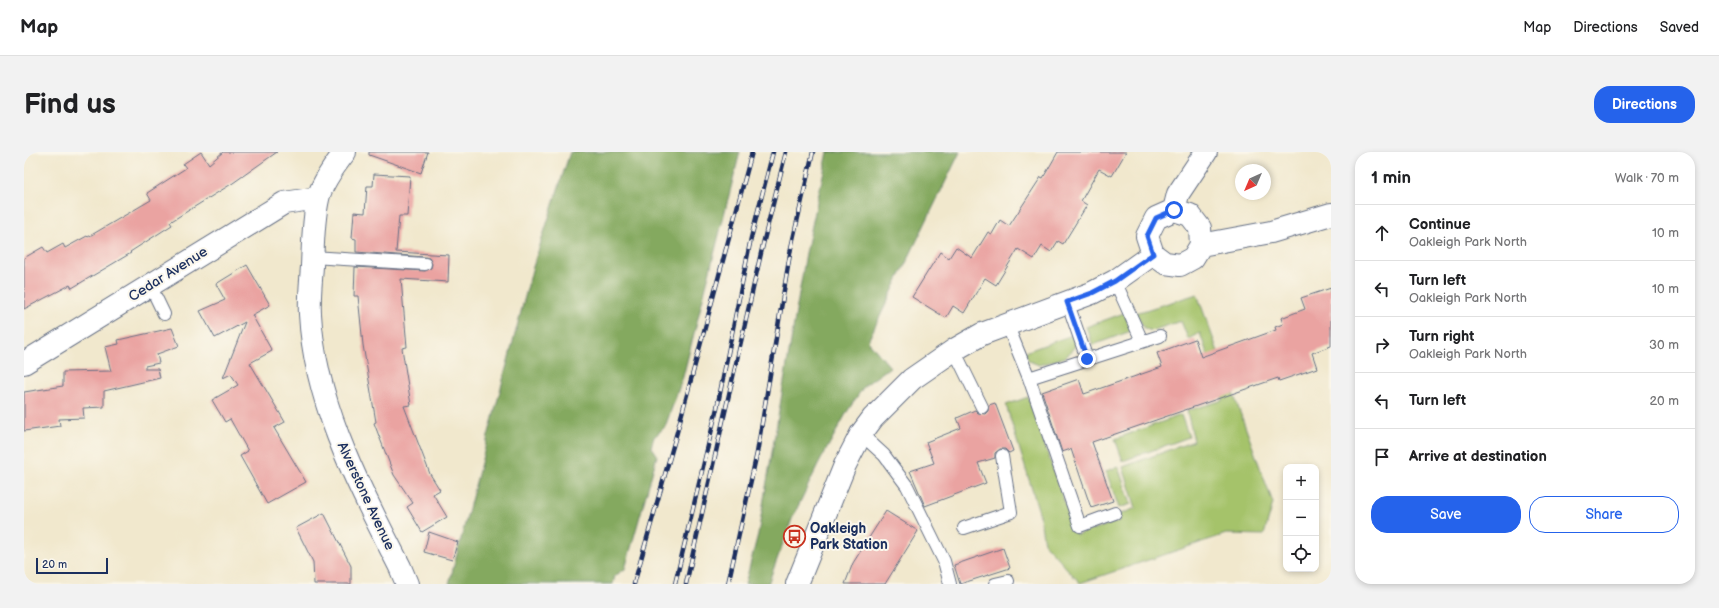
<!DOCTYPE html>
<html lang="en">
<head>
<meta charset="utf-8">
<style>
  body { margin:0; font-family:"Balsamiq Sans",sans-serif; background:#f2f2f2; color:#202124 }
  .controls { position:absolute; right:12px; bottom:12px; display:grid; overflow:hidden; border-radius:8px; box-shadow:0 2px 6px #0003 }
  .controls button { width:36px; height:36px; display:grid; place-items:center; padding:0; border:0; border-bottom:1px solid #e0e0e0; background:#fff; color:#202124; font:20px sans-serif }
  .compass { position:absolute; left:1211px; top:12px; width:36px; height:36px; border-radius:50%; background:#fff; box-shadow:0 2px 6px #0003; rotate:224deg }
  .scale { position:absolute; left:12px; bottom:10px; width:72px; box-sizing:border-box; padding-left:4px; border:2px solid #1b2f5e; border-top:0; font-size:11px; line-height:14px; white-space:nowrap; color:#1b2f5e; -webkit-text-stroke:3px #fbf7ec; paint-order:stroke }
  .stop { position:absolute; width:12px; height:12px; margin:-9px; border:3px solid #2563eb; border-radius:50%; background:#fff }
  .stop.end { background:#2563eb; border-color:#fff; box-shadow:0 1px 4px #0008 }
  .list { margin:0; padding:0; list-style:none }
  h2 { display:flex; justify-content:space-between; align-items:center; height:52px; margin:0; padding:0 16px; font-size:17px }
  h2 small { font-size:13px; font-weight:400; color:#757577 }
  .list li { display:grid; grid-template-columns:26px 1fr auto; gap:12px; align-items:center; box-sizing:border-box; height:56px; padding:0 16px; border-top:1px solid #e0e0e0 }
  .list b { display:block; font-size:15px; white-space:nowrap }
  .list p { margin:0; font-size:13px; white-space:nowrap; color:#757577 }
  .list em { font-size:13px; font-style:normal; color:#757577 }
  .actions { display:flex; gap:8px; padding:12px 16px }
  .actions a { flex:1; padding:9px 0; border:1px solid #2563eb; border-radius:16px; text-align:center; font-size:14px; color:#2563eb }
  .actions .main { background:#2563eb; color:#fff }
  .icon { flex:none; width:22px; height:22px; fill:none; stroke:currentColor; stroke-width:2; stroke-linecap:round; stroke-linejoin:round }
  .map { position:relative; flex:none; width:1307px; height:432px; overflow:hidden; border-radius:16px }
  header { display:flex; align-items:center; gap:24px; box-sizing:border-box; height:56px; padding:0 20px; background:#fff; border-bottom:1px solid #e0e0e0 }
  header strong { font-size:19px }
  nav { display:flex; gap:22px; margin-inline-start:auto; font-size:14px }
  .intro { display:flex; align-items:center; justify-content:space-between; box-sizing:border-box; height:96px; padding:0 24px }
  h1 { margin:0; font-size:28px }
  .button { padding:10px 18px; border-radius:16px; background:#2563eb; color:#fff; font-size:14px; font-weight:700 }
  main { display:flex; gap:24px; padding:0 24px }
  aside { flex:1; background:#fff; border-radius:16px; box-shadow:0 2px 6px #0003 }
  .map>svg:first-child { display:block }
</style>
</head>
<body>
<header>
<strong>Map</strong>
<nav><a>Map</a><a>Directions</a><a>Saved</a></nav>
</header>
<div class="intro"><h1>Find us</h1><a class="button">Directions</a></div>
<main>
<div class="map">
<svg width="1307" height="432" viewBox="0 0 1307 432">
  <rect width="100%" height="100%" fill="#fbf7ec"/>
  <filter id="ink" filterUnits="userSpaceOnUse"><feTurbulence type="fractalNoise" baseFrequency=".025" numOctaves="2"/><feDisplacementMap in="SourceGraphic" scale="8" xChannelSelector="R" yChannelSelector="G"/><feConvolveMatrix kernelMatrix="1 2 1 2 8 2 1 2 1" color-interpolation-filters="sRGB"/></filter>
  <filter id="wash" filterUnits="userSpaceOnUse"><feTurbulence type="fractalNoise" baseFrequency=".012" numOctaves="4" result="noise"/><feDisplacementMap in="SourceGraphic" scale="16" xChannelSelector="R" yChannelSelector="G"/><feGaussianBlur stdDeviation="0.9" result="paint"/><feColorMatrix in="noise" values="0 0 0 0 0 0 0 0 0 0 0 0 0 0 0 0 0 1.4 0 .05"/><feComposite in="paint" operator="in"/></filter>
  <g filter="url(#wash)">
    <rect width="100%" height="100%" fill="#f1e8cd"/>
    <path fill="#a5c36a" stroke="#607964" d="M1173,142l76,209 -9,32 -38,-1 -146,49 -36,-40 -5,-31 -33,-107 22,-8 48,138 44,-14 -2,-6 18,-7 -13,-41 71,-26 -7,-30 36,-11 -23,-67 -12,6 -7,-18 -30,10 -7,-3 -8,-15z
      M1100,161l7,18 -38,14 -7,-18z
      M1048,183l4,10 -10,12 -27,8 -10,-4 -4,-9z
      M1157,263l8,22 -66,24 -8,-22z
      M1094,315l13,37 -12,4 -13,-37z"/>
    <path fill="#84a95e" stroke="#506c5e" d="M546,0h170l-57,225 -18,50 -11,10 -3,10 6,9 -32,113 -10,7 -2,8h-164l83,-314z
      M804,0h132l-92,189 22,26 -26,19 -17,26 -29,53 -26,54 -24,65h-23l13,-50 48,-281z"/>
    <g id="blocks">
      <path fill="#eaa3a1" d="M177,0l8,12 14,-12h54l-44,31 -63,39 2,3 -42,27 1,1 -59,35 -2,-3 -46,24v-51l19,-11 4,6 16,-9 2,4 22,-12 1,1 63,-37 -4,-7 39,-25 -3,-4z
        M345,0h59l-7,21 -52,-18z
        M1034,0h68l-14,24 -13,-7 -18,32 6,4 -24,39 -5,-3 -7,11 -9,-6 -8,13 -16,-10 -22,36 -11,-7 -21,35 -11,-7 -7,12 -34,-21 28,-45 9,6 7,-11 16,11 16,-26 4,2 8,-14 9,6 32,-49 2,1z
        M350,22l36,2 -3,40h-8l-3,36 53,3 -1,27 -47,-3 6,68 -5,1 9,57 -7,1 26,68 10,16 -7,4 14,23 -25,15 -15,-25 6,-4 -19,-28 -20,-52 2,-1 -13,-77 -5,-49h-4l1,-29 70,4 6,-3 1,-4 -3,-6 -4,-1 -69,-5v-13l-4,-1 2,-26 11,1 2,-27h6z
        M223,113l23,40 -18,10 20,36 -22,12 35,59 -11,6 32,54 -39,22 -27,-48 8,-5 -18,-32 -5,3 -13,-22 26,-15 -7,-11 -8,4 22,-56 -30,16 -15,-27 25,-11 -9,-16z
        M1307,136v58l-19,7 5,15 -38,13 -1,-3 -29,10 -157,54 21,59 -22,7 -20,-59 -9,3 -20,-60 37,-13 5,15 78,-27 -5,-14 38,-14 6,18 75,-27 -1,-3 8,-3 -2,-6 24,-9 -4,-11z
        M148,176l7,18 -22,8 2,9 -14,3v3h13l2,9 -56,13v16l-21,1 1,10 -25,1 1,7 -36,5v-39l39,-6v-14l48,-1 -6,-24 14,-3 -1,-4z
        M971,251l18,48 -4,2 -4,-4h-5l-5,4v5l-17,5 8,20 -61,23 -15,-35 24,-8 -8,-21 35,-14 -4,-10 18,-8 3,3 7,1 3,-3 1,-6z
        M862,359l32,20 -33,53h-40l8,-21z
        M300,361l27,53v18h-37l-1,-22 -17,-34z
        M405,380l29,10 -6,18 -28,-8z
        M979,396l7,20 -50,16 -6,-19z"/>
    </g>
  </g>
  <g filter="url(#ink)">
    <use href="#blocks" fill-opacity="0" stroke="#667085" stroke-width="1"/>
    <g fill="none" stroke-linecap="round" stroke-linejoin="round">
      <defs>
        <path id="lane" d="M288,105l113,7
          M1091,129l27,60
          M126,133l14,29
          M1043,149l20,58
          M983,172l22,54 51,148 35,-13
          M930,198l28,57
          M1005,226l131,-42
          M837,282l23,21 23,31 37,75 6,23
          M940,376l47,-16 -9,-56
          M971,432l13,-3"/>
        <path id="street" d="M321,0c-10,13 -24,32 -27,47 -5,22 -5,45 -6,67 -1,16 -3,32 -2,48 5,92 50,174 90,253l7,17
          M0,211l260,-160 34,-5"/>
        <path id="secondary" d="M1150,58l16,5 10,13 1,17 -8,13 -13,7 -15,-2 -12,-9 -6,-18 9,-18z
          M1150,58l4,-16 28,-42
          M1177,93l70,-13 60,-18
          M773,432l48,-119 16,-31 12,-16 39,-39 42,-29 28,-16 110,-41 23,-12 38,-27"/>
      </defs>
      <use href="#lane" stroke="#667085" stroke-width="14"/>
      <use href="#street" stroke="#667085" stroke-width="24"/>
      <use href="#secondary" stroke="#667085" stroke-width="24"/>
      <use href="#lane" stroke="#fff" stroke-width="12"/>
      <use href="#street" stroke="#fff" stroke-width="22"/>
      <use href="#secondary" stroke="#fff" stroke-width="22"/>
      <defs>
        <path id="rail" d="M610,432l43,-152 75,-280
          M651,432l42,-176 34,-170 22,-86
          M662,432l78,-344 22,-88
          M704,432l29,-131 34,-205 22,-96"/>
      </defs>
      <use href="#rail" stroke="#1b2f5e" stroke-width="4.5"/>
      <use href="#rail" stroke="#fbf7ec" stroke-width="3" stroke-dasharray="9" stroke-linecap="butt"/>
    </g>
  </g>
  <g fill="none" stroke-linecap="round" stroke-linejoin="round" filter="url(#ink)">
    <path stroke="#2563eb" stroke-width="5" d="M1063,207l-20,-57 25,-9 23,-12 38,-27 -6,-18 9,-18 18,-8"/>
  </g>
  <defs>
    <symbol id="bus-ring" viewBox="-11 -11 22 22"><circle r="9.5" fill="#fbf7ec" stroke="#c8321e" stroke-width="1.5"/><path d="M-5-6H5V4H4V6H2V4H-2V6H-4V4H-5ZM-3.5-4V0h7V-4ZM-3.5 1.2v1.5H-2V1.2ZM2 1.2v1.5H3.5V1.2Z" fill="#c8321e"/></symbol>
  </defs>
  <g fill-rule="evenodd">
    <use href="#bus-ring" x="758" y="372" width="25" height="25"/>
  </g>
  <g text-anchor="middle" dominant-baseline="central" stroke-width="4" stroke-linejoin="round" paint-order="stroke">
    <g font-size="14" fill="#1b2f5e" stroke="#fbf7ec">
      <text transform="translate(144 122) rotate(-32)">Cedar Avenue</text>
      <text transform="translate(342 344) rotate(65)">Alverstone Avenue</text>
    </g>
    <g font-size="14" font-weight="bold" fill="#1b2f5e" stroke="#fbf7ec" text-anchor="start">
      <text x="786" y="376">Oakleigh<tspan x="786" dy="16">Park Station</tspan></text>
    </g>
  </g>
</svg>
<div class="controls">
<button>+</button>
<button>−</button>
<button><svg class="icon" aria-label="locate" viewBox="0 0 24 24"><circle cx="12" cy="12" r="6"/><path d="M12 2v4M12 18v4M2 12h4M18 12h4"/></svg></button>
</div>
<svg class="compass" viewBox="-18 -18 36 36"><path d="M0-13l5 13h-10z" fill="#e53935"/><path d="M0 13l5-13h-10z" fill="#757577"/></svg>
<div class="scale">20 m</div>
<div class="stop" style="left:1150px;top:58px"></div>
<div class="stop end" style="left:1063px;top:207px"></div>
</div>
<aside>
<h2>1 min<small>Walk · 70 m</small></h2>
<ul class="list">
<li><svg class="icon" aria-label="ahead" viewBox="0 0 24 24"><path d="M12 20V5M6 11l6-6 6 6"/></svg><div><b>Continue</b><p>Oakleigh Park North</p></div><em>10 m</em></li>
<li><svg class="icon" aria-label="left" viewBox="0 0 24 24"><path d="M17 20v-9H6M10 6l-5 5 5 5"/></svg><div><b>Turn left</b><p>Oakleigh Park North</p></div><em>10 m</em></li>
<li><svg class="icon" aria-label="right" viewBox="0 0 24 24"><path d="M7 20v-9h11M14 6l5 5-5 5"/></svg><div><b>Turn right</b><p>Oakleigh Park North</p></div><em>30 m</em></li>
<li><svg class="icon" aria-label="left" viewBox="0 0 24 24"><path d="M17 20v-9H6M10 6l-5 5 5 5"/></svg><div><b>Turn left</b></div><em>20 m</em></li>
<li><svg class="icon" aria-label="arrive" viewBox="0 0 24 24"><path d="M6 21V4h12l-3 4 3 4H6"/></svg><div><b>Arrive at destination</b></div></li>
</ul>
<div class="actions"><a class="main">Save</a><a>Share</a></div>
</aside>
</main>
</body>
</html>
